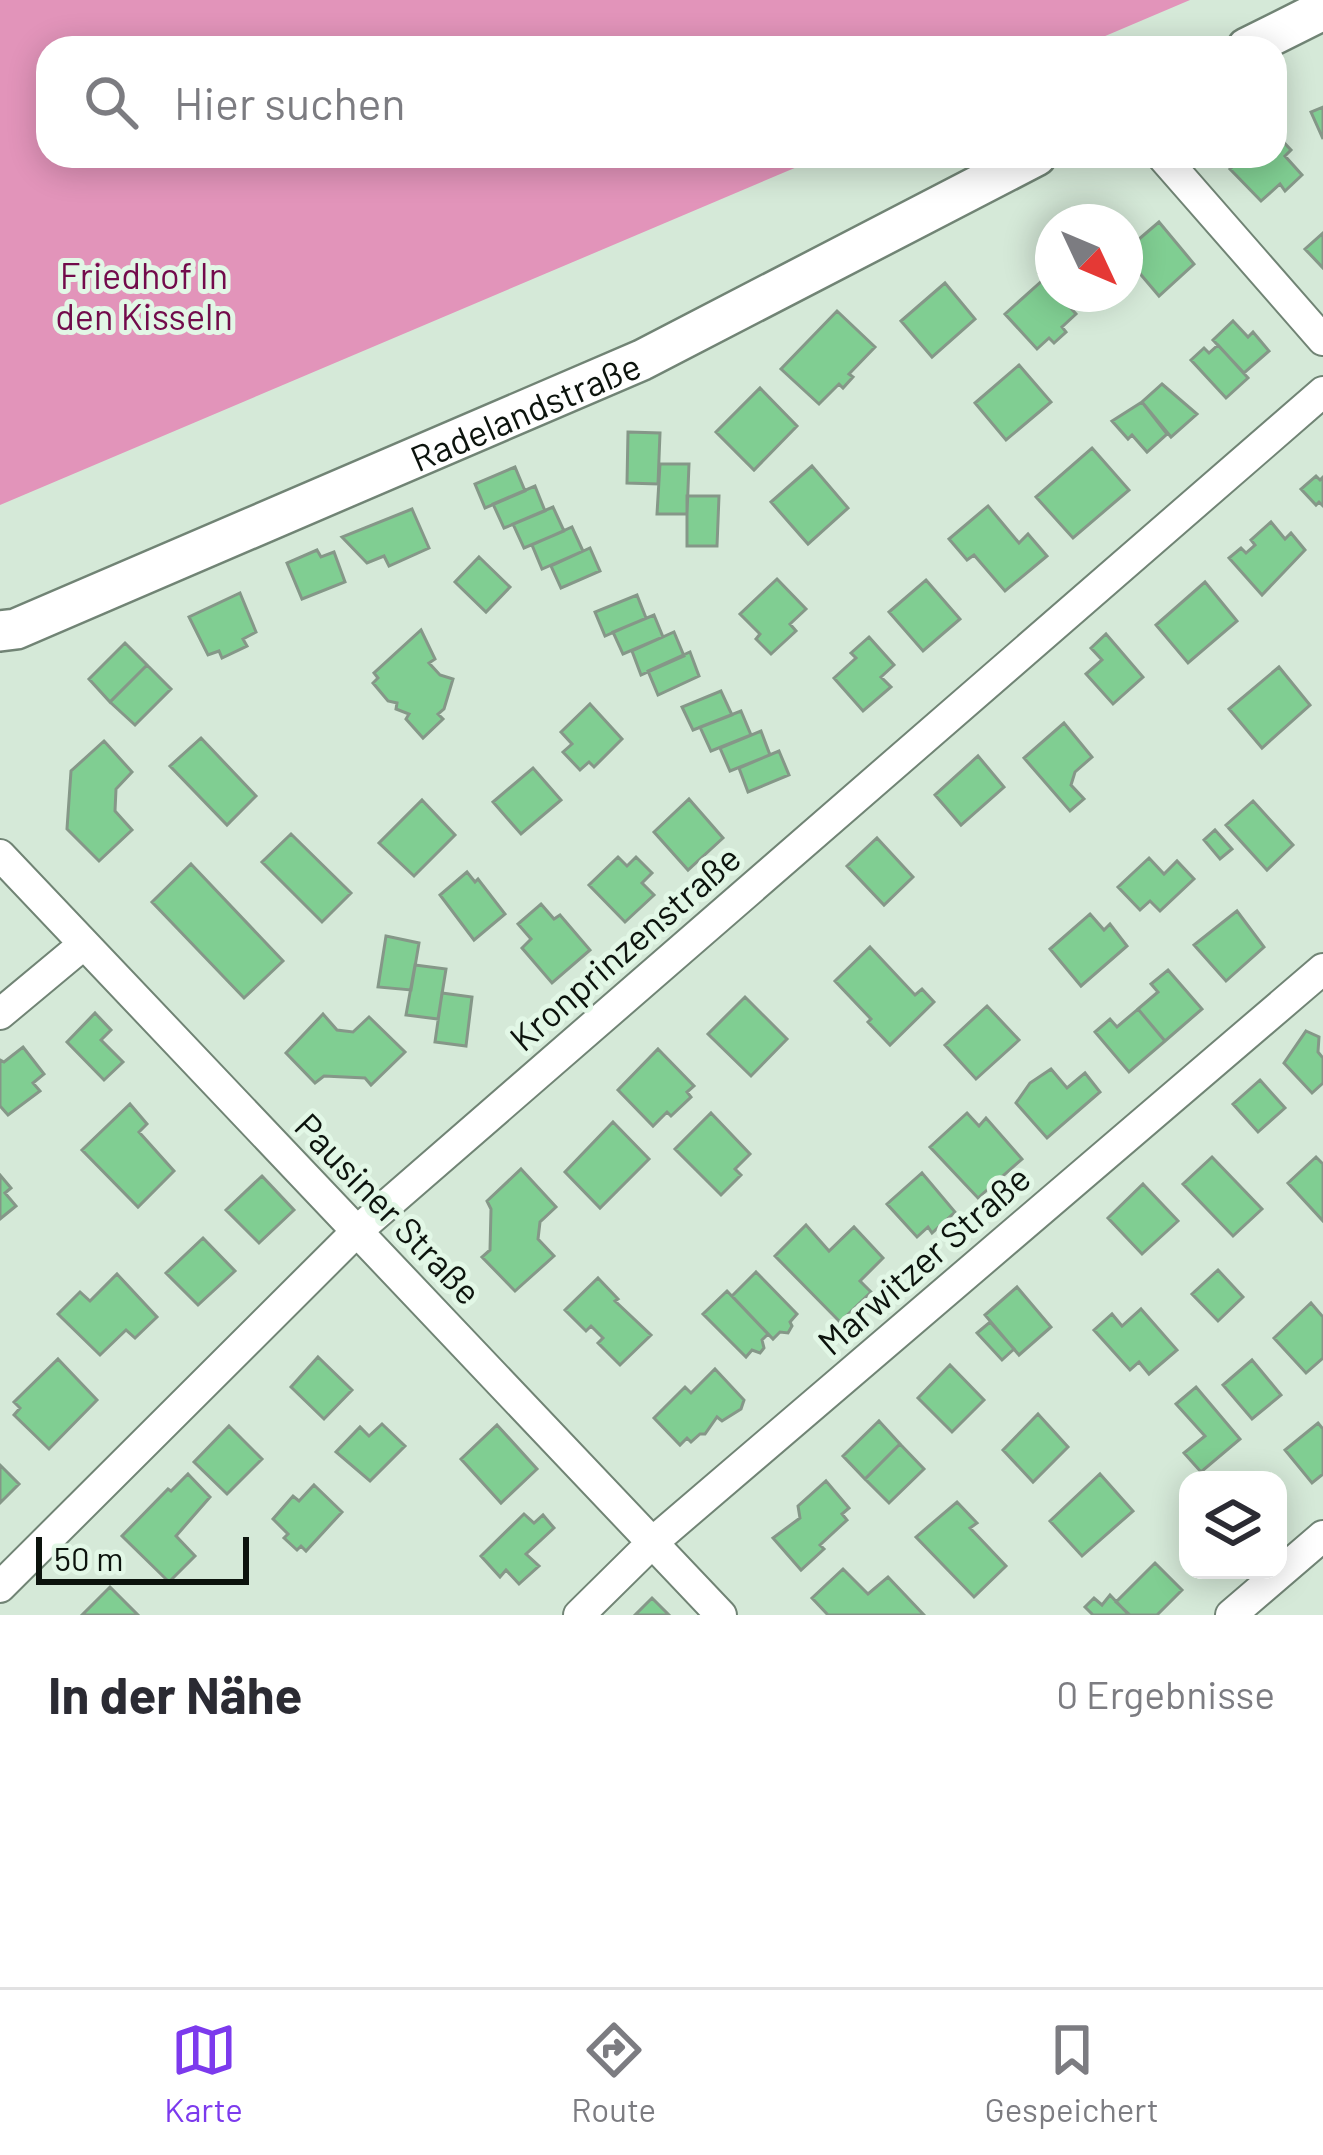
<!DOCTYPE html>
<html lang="de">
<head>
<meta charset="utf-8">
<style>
  body { margin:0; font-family:Barlow,sans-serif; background:#f7f7f7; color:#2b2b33 }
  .controls { position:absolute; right:36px; bottom:36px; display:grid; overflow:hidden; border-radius:24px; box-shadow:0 6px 30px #0003 }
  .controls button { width:108px; height:108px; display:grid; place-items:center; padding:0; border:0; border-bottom:3px solid #e1e1e2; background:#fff; color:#2b2b33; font:60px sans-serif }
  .compass { position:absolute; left:1035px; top:204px; width:108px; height:108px; border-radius:50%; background:#fff; box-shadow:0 6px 30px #0003; rotate:134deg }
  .scale { position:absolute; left:36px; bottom:30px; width:213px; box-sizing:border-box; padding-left:12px; border:6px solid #0c130d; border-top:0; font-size:33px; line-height:42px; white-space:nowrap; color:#0c130d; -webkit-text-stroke:9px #e2f7e6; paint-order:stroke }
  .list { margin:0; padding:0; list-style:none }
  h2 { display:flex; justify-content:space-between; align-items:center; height:156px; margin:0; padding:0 48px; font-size:51px }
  h2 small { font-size:39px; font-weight:400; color:#7c7c81 }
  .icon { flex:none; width:66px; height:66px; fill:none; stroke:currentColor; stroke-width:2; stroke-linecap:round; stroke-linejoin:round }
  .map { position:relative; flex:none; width:1323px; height:1615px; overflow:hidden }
  .search { position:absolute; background:#fff; box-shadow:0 6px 30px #0003; left:36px; right:36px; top:36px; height:132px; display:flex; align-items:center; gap:30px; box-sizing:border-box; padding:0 42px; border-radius:36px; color:#7c7c81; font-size:45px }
  .sheet { height:372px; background:#fff }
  nav { display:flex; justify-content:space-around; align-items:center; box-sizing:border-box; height:168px; border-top:3px solid #e1e1e2; background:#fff; font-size:33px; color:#7c7c81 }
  nav a { display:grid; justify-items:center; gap:6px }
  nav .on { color:#7c3aed }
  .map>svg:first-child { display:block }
</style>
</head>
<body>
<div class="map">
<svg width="1323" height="1615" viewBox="0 0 1323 1615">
  <rect width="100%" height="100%" fill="#d5e9d8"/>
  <path fill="#e294ba" d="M0,0h1190l-113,48h-1029v108h775l-823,349z"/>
  <path fill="#80ce92" stroke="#859788" stroke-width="3" d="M1323,107v32l-12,-27z
    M1275,133l16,17 -6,6 17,19 -17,16 -5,-7 -19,17 -31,-32 14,-13h31z
    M1159,222l35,42 -35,32 -34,-40v-5z
    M1323,233v35l-18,-19z
    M1053,251v37l-14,-15 13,-12 -4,-5z
    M1044,279l9,15h5l18,20 -14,13 4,5 -12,11 -5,-5 -12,11 -32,-35z
    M945,283l30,36 -43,38 -31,-36z
    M1058,294h30l-17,14z
    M837,311l38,36 -26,27 4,3 -10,11 -4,-4 -20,20 -38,-35z
    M1233,321l15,16 5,-5 16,19 -25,22 -31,-33z
    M1218,345l30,33 -22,20 -35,-38 13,-12 5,5z
    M1019,365l32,37 -45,38 -31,-37z
    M1162,384l35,30 -26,23 -29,-35z
    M760,388l37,38 -43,44 -38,-38z
    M1142,402l25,32 -20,18 -15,-17 -4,4 -16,-18z
    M628,432l32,1 -2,51 -31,-1z
    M1092,448l37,42 -56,48 -37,-41z
    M660,464h29l-2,50h-30z
    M812,466l36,42 -40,36 -37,-42z
    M515,467l10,24 -40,17 -10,-24z
    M1316,476l4,4 3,-3v29l-4,-4 -3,3 -15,-16z
    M535,486l10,25 -41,17 -11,-24z
    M687,496h32l-2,50h-30z
    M988,506l31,37 9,-9 19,22 -42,35 -31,-36 -7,5 -18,-21z
    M553,507l11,24 -40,17 -11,-24z
    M412,509l17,39 -40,18 -5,-10 -17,7 -25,-26z
    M1271,522l14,17 6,-6 14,17 -43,45 -33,-37 12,-10 5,5 9,-8 -4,-5z
    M572,527l11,24 -41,18 -10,-24z
    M590,548l10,23 -39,17 -10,-22z
    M317,550l4,7 13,-5 11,30 -43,17 -15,-36z
    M479,557l31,30 -24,25 -31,-30z
    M777,579l29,30 -16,15 6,7 -25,23 -15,-15 4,-5 -20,-20z
    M926,580l34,39 -37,32 -34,-39z
    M1205,582l32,39 -49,42 -32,-38z
    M240,593l16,39 -13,7 4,7 -25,12 -3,-7 -11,4 -19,-38z
    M637,595l9,23 -41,18 -10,-24z
    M654,615l9,22 -40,17 -10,-22z
    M421,630l14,29 -6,4 11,12 13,4 -9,30 -6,5 5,5 -20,19 -17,-19 3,-5 -13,-5 1,-6 -9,-2 -15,-18 5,-5 -4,-5z
    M674,632l10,24 -43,19 -9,-24z
    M1106,634l37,43 -30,27 -27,-30 16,-14 -11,-12z
    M869,637l25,28 -13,12 10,10 -28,24 -29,-33 22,-20 -5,-5z
    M125,643l22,22 -37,37 -21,-23z
    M690,652l9,24 -41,19 -10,-24z
    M147,665l24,24 -36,36 -25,-23z
    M1279,667l31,38 -48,43 -33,-39z
    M721,691l11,24 -39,15 -11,-23z
    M590,704l32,35 -28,28 -5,-5 -9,8 -17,-18 9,-8 -11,-12z
    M741,711l10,24 -40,16 -11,-24z
    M1064,723l28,34 -17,15 -4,13 13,14 -14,12 -46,-53z
    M761,731l9,24 -40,16 -10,-23z
    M201,738l55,58 -29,29 -57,-59z
    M104,741l28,31 -16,17 -1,22 17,19 -33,31 -32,-32 4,-58z
    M779,751l10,24 -41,17 -9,-24z
    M978,756l26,31 -43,38 -26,-30z
    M533,768l28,32 -40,34 -28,-32z
    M689,799l34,39 -35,32 -34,-38z
    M422,800l33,35 -41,41 -35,-33z
    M1253,801l40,44 -26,25 -41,-45z
    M1215,830l17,19 -12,10 -16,-19z
    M291,834l60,59 -29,29 -60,-60z
    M877,838l36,39 -29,28 -37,-39z
    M618,857l9,9 9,-9 16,16 -10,10 12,12 -29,27 -36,-37z
    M1149,858l15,16 13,-13 17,18 -34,32 -10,-10 -10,9 -22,-23z
    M191,864l92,97 -39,37 -92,-96z
    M467,872l8,10 3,-3 27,35 -31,26 -34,-45z
    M541,904l13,15 6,-4 30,35 -38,33 -30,-35 9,-9 -13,-15z
    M1237,911l27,36 -38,34 -32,-36z
    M1090,914l14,16 6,-6 17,22 -46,40 -31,-37z
    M386,936l33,7 -8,47 -33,-3z
    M870,947l45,48 7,-6 12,13 -44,43 -22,-23 3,-3 -36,-38z
    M415,965l31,4 -8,50 -32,-4z
    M1168,970l34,39 -37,32 -27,-32 20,-17 -7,-8z
    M442,993l30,4 -6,49 -31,-4z
    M745,997l42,42 -36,37 -43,-42z
    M987,1006l32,34 -43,39 -31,-34z
    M1138,1009l27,32 -36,31 -34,-40 15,-13 7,8z
    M95,1013l16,17 -10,10 22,22 -19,18 -37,-38z
    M323,1014l14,16 16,2 16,-15 36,35 -34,33 -6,-7 -41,-2 -9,7 -29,-30z
    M1306,1031l13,6 -1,15 5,6v25l-11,10 -28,-30z
    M23,1047l21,27 -11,9 7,8 -32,24 -8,-9v-46l4,2z
    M658,1049l36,37 -7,6 4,5 -20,19 -4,-4 -14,14 -35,-36z
    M1051,1069l16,19 18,-15 15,19 -53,46 -31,-35 14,-20z
    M1260,1080l25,28 -27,24 -25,-28z
    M130,1104l17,20 -8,8 35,39 -36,36 -56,-57z
    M711,1113l39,41 -15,15 6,6 -20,20 -46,-46z
    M967,1113l12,13 7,-8 36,41 -44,39 -48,-51z
    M613,1122l36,37 -49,49 -35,-36z
    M1212,1157l50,52 -29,27 -50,-52z
    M1316,1157l7,7v57l-35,-38z
    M521,1169l35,38 -16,15 -2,17 16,17 -39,35 -33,-34 8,-7 1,-41 -4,-8z
    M922,1173l33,39 -23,21 -4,-6 -11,10 -30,-33z
    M0,1175l11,13 -6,5 11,13 -16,13z
    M262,1176l32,34 -35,33 -33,-33z
    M1143,1184l35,37 -36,33 -34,-36z
    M806,1225l23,26 25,-24 29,31 -23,23 11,11 -31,30 -65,-66z
    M203,1238l32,33 -37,34 -32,-32z
    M1218,1270l25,27 -25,24 -26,-27z
    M756,1272l41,42 -7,8 2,4 -4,7 -8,-1 -7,7 -41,-43z
    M117,1274l40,43 -22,21 -9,-8 -26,25 -42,-41 22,-22 10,9z
    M598,1278l20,21 -3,2 36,34 -31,30 -22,-22 5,-5 -12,-12 -5,5 -21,-21z
    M1017,1287l34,40 -32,28 -34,-40z
    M727,1291l41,43 -6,6 2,8 -4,5 -8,-3 -6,7 -43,-43z
    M1311,1303l12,14v41l-17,15 -32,-35z
    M1141,1309l36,41 -28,24 -10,-12 -9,8 -36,-40 18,-16 10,12z
    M990,1322l24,27 -12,11 -25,-27z
    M318,1357l34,33 -28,29 -33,-32z
    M58,1359l39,41 -48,49 -35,-34 6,-7 -6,-6z
    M1252,1360l29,35 -29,24 -29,-34z
    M950,1365l34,35 -32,32 -34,-34z
    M715,1369l29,31 -3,9 -19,12 -5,-4 -12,17h-5l-9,8 -4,-4 -7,7 -26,-27 31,-31 6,6z
    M1196,1387l44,52 -39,33 -17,-19 21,-17 -29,-32z
    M1038,1414l30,33 -35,35 -30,-32z
    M879,1421l21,23 -35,35 -22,-23z
    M1318,1423l5,6v45l-11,9 -27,-33z
    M382,1424l23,22 -35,35 -34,-29 24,-25 9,9z
    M497,1425l40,44 -36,34 -40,-44z
    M229,1426l33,33 -35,35 -33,-32z
    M900,1444l24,25 -35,34 -24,-24z
    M0,1465l19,19 -19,19z
    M188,1474l22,23 -34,39 19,20 -26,26 -47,-46 46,-47 3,2z
    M1100,1474l33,37 -51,45 -32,-35z
    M826,1481l23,27 -7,6 5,6 -27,25 4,4 -23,21 -28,-32 27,-20 -2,-12z
    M314,1485l28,27 -36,39 -5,-5 -4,4 -13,-12 4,-4 -15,-15 20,-23 6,5z
    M957,1502l20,21 -7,5 36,38 -32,31 -58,-60z
    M524,1514l10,9 9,-8 11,13 -28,26 13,12 -20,18 -13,-14 -6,7 -19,-21z
    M1155,1563l27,27 -25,25h-27l-14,-13z
    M843,1569l25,25 20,-17 36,38h-96l-16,-17z
    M110,1587l28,28h-56z
    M1110,1595l19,20h-36l-8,-8 9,-9 8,7z
    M652,1598l17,17h-34z"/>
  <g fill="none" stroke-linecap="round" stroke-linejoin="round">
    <defs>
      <path id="minor" d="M1162,156l161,184
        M0,855l721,760
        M0,1014l84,-70
        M0,1587l357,-356 966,-839
        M579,1615l74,-73 670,-573
        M1231,1615l92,-79"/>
      <g id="tertiary">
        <path d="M1247,48l76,-38"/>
        <path id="s1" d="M0,631l16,-2 626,-269 394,-204"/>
      </g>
    </defs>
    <use href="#minor" stroke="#718475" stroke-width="34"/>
    <use href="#tertiary" stroke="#718475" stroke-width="44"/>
    <use href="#minor" stroke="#fff" stroke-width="30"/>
    <use href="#tertiary" stroke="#fff" stroke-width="39"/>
  </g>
  <g text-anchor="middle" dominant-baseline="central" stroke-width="10" stroke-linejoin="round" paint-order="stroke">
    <g font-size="36" fill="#720b4b" stroke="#e2f7e6">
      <text x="144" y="274">Friedhof In<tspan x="144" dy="41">den Kisseln</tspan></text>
    </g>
    <g font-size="36" fill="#0c130d" stroke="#e2f7e6">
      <text stroke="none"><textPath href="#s1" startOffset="570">Radelandstraße</textPath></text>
      <text transform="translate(624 947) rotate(-41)">Kronprinzenstraße</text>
      <text transform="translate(389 1208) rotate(46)">Pausiner Straße</text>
      <text transform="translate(923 1259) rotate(-41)">Marwitzer Straße</text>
    </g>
  </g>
</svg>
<div class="controls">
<button><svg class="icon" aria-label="layers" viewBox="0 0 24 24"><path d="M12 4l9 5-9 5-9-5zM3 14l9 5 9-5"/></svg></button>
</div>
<svg class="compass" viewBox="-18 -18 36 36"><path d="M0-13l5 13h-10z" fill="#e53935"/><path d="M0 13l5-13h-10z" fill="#7c7c81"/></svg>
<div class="scale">50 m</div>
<div class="search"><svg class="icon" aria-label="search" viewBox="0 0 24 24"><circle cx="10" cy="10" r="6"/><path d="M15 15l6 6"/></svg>Hier suchen</div>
</div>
<section class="sheet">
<h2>In der Nähe<small>0 Ergebnisse</small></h2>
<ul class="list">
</ul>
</section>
<nav>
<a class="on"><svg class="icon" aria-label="map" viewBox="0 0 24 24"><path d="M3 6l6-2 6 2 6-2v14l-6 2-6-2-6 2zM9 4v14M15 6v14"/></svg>Karte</a>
<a><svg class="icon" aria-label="directions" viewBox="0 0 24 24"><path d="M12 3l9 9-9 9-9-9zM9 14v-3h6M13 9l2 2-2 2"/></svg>Route</a>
<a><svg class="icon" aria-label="saved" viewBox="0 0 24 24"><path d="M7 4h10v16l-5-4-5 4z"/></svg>Gespeichert</a>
</nav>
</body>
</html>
